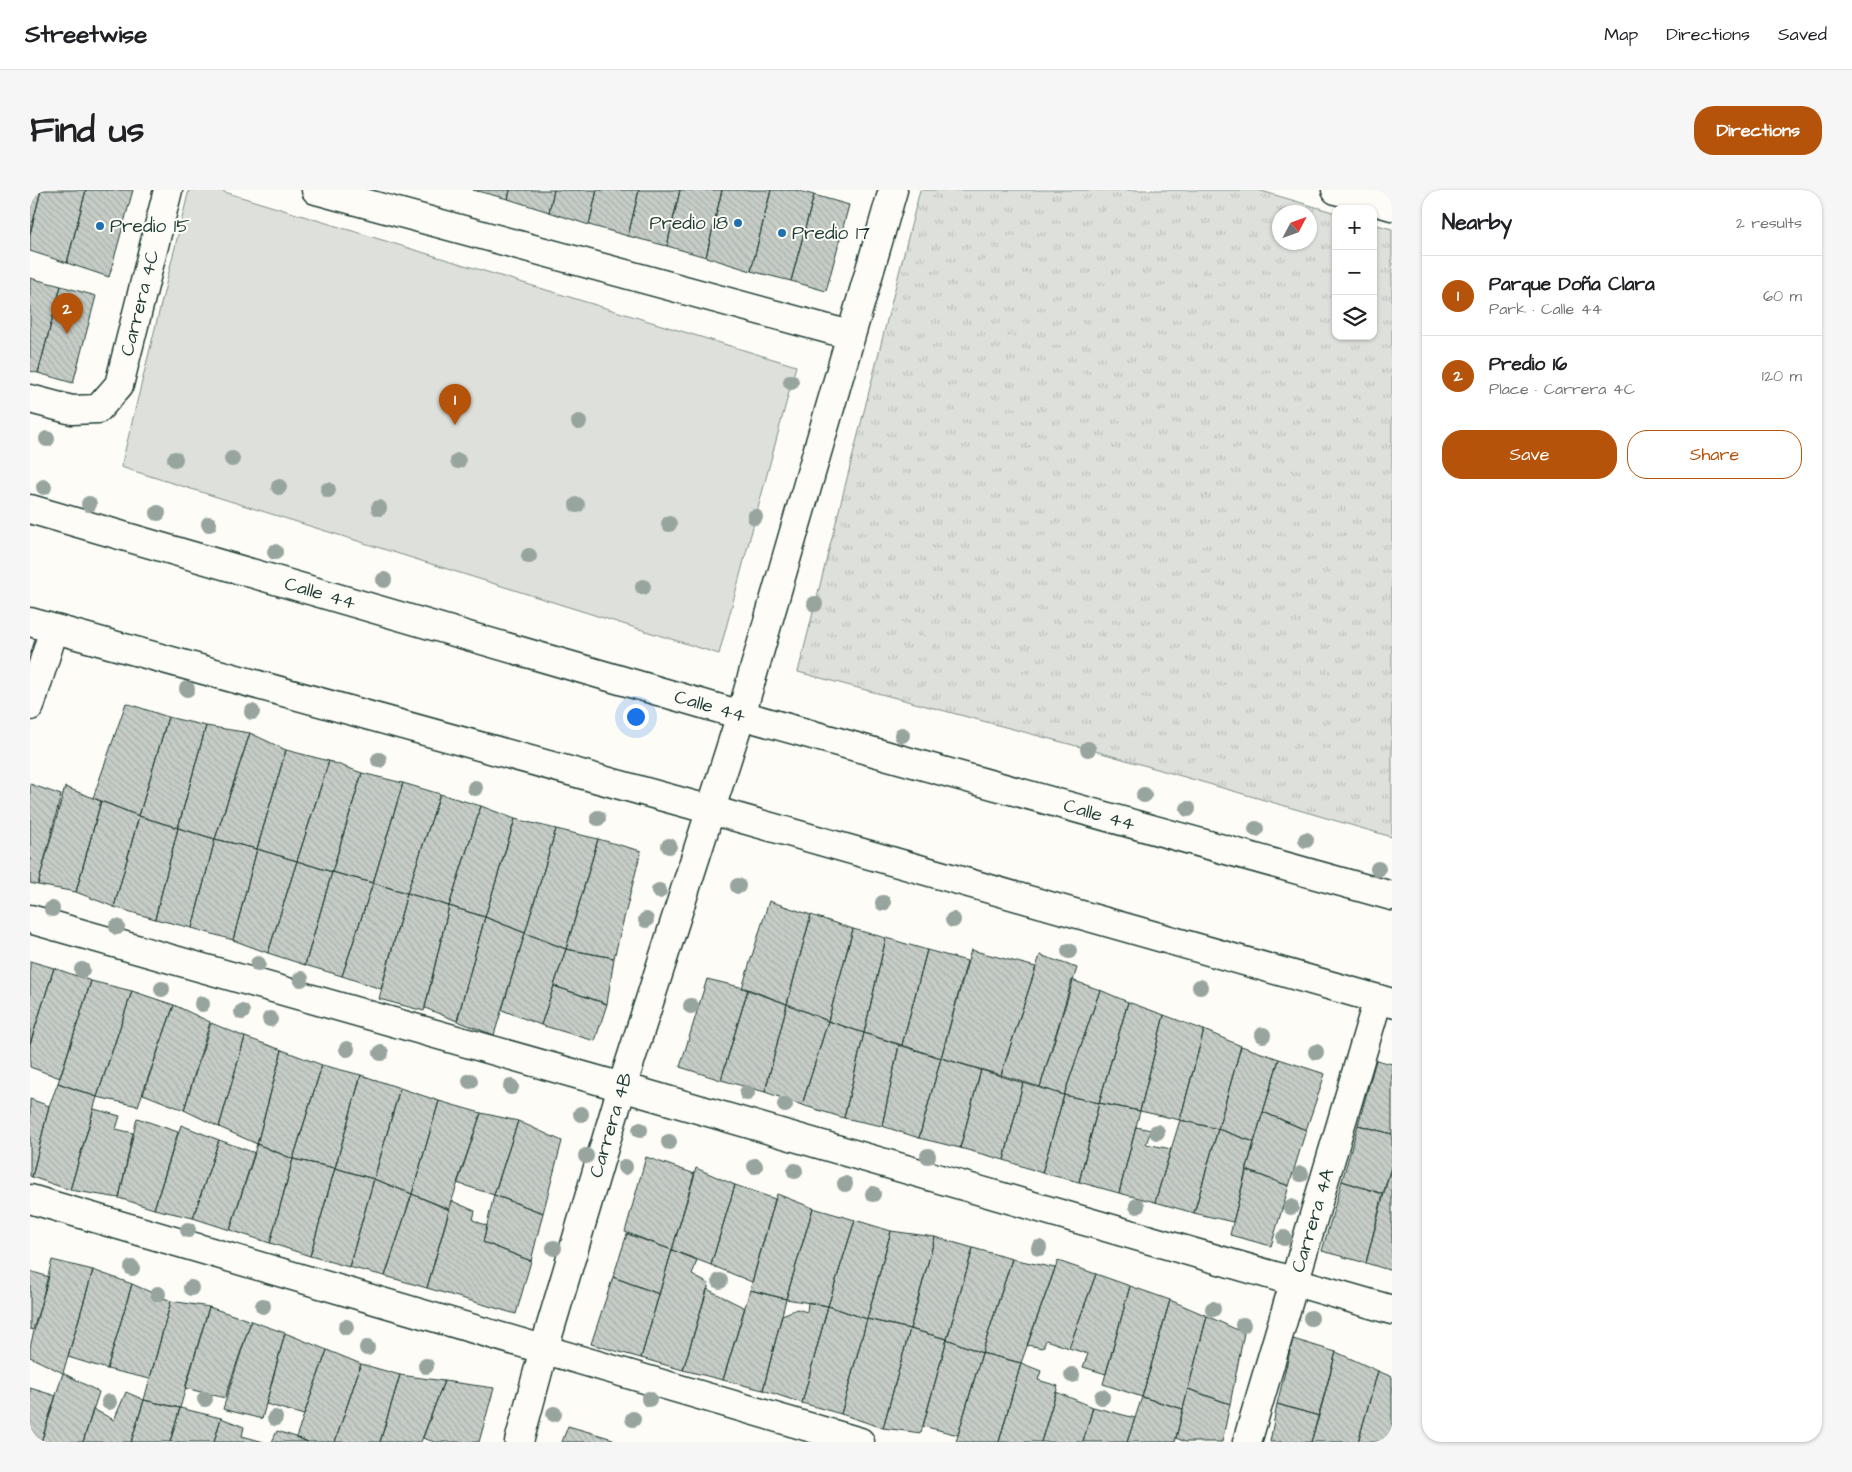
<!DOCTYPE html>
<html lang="en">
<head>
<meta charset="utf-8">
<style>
  body { margin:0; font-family:"Architects Daughter",sans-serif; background:#f6f6f6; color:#202124 }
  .controls { position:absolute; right:15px; top:15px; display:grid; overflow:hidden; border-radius:10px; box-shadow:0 1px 4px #0004 }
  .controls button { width:45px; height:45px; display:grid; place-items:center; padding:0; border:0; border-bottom:1px solid #e0e0e0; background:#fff; color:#202124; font:25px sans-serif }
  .compass { position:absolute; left:1242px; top:15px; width:45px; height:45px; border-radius:50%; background:#fff; box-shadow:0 1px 4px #0004; rotate:49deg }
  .you { position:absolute; left:605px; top:526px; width:18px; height:18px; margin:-12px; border:4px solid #fff; border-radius:50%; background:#1a73e8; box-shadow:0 0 0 8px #1a73e833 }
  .badge { display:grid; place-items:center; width:32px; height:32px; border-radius:50%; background:#b45309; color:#fff; font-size:16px; font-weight:700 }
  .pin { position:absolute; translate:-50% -41px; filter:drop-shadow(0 1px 2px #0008) }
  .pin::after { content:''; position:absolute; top:26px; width:18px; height:15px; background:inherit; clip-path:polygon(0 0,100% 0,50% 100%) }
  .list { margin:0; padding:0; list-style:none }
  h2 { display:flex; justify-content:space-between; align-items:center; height:65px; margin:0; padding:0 20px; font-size:21px }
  h2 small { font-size:16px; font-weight:400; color:#757577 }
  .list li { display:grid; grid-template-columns:32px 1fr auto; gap:15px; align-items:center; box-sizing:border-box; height:80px; padding:0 20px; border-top:1px solid #e0e0e0 }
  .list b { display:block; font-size:19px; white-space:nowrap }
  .list p { margin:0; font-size:16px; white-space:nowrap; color:#757577 }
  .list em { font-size:16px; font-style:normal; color:#757577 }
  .actions { display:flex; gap:10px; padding:15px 20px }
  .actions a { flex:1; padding:11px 0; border:1px solid #b45309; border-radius:20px; text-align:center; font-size:18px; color:#b45309 }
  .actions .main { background:#b45309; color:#fff }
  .icon { flex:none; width:28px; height:28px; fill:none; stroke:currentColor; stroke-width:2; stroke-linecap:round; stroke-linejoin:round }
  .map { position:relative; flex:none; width:1362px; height:1252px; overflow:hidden; border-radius:20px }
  header { display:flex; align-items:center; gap:30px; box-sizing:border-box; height:70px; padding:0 25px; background:#fff; border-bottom:1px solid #e0e0e0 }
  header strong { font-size:24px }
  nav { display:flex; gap:28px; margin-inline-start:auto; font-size:18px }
  .intro { display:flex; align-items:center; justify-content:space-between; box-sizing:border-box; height:120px; padding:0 30px }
  h1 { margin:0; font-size:35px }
  .button { padding:12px 22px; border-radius:20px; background:#b45309; color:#fff; font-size:18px; font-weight:700 }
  main { display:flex; gap:30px; padding:0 30px }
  aside { flex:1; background:#fff; border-radius:20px; box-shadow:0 1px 4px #0004 }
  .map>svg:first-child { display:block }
</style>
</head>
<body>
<header>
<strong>Streetwise</strong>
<nav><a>Map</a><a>Directions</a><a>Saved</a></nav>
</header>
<div class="intro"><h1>Find us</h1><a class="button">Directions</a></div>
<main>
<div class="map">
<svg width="1362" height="1252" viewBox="0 0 1362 1252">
  <defs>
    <pattern id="grass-tufts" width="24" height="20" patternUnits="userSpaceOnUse" patternTransform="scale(1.25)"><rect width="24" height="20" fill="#dde0db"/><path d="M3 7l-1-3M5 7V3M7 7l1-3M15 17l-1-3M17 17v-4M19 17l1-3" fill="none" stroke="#bdc1bd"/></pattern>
    <pattern id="building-back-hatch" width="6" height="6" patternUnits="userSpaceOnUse" patternTransform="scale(1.25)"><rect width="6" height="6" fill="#c6cdc7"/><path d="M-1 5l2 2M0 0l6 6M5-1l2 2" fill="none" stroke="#aab1ac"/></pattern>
  </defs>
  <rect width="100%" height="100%" fill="#fdfcf7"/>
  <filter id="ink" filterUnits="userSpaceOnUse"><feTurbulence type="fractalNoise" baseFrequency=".02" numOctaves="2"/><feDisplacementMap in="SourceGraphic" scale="10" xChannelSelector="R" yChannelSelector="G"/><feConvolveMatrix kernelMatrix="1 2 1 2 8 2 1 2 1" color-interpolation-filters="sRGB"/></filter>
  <g filter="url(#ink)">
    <path fill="url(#grass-tufts)" stroke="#7e8e88" fill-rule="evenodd" d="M890,0h338l78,23v123h37v-112l19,5v608l-304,-88 -290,-77zM1250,22h30v30h-30z"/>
    <path fill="#dde0db" stroke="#7e8e88" d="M159,0h29l578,176 -77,288 -598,-187z"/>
    <path fill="url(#building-back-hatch)" stroke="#1f3d34" d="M0,0h11l-11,44z
      M11,0h45l-19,73 -37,-12v-17z
      M56,0h47l-24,87 -42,-14z
      M443,0h37l-2,9z
      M480,0h44l-5,22 -41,-13z
      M524,0h43l-8,35 -40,-13z
      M567,0h42l-11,46 -39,-11z
      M609,0h41l-13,56 -39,-10z
      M650,0h42l-16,67 -39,-11z
      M692,0h49l-20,81 -45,-14z
      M741,0h24l19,5 -23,86 -40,-10z
      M784,5l35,10 -23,86 -35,-10z
      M0,88l31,8 -23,87 -8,-2z
      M31,96l35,10 -23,87 -35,-10z
      M96,513l42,14 -29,99 -46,-18z
      M138,527l38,9 -28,102 -39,-12z
      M176,536l44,7 -35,106 -37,-11z
      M220,543l36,17 -29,99 -42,-10z
      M256,560l43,11 -32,100 -40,-12z
      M299,571l33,12 -30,99 -35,-11z
      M332,583l41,10 -30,100 -41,-11z
      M373,593l37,11 -33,99 -34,-10z
      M0,594l31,11 -23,90 -8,-2z
      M35,597l36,14 -25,91 -38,-7z
      M410,604l41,12 -32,100 -42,-13z
      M71,611l38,15 -25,91 -38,-15z
      M451,616l34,13 -30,98 -36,-11z
      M109,626l39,12 -23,91 -41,-12z
      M485,629l41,10 -31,104 -40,-16z
      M148,638l37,11 -23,89 -37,-9z
      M526,639l42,10 -32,110 -41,-16z
      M185,649l42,10 -24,91 -41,-12z
      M568,649l43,12 -27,107 -48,-9z
      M227,659l40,12 -29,92 -35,-13z
      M267,671l35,11 -27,93 -37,-12z
      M302,682l41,11 -31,93 -37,-11z
      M343,693l34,10 -26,96 -39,-13z
      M377,703l42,13 -25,105 -45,-12z
      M739,711l42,14 -24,89 -45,-16z
      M419,716l36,11 -28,104 -32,-13z
      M781,725l42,14 -25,92 -41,-17z
      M455,727l40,16 -31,102 -37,-14z
      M823,739l33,9 -22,95 -36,-12z
      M495,743l41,16 -25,76 -39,-15z
      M856,748l41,12 -25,95 -38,-12z
      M536,759l48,9 -7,46 -53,-18z
      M897,760l40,11 -26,97 -39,-13z
      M941,760l65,17 -35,108 -60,-17z
      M1010,765l37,13 -37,119 -39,-12z
      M0,771l24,7 -24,76z
      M24,778l37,13 -31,97 -30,-11v-23z
      M677,789l41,10 -27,91 -41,-13z
      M1042,790l28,10 -36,105 -24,-8z
      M61,791l41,10 -35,106 -39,-14z
      M524,796l53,18 -12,37 -54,-16z
      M718,799l39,15 -22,88 -44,-12z
      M1070,800l28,12 -29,101 -35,-8z
      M102,801l42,14 -36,101 -41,-9z
      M1098,812l36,13 -24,96 -41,-8z
      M757,814l41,17 -26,84 -37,-13z
      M144,815l36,17 -26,88 -41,-16z
      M1134,825l40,15 -24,90 -40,-9z
      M798,831l36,12 -20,85 -42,-13z
      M181,833l34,14 -26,90 -35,-17z
      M1174,840l37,16 -23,83 -38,-9z
      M834,843l35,12 -17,81 -38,-8z
      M215,847l37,13 -25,94 -38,-17z
      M869,855l42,13 -22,80 -37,-12z
      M1211,856l38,13 -25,83 -36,-13z
      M252,860l40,15 -29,94 -36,-15z
      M911,868l40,12 -21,78 -41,-10z
      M1249,869l46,15 -19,56 -43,-18z
      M1346,870l16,4v70l-34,-9z
      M292,875l39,10 -26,93 -42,-9z
      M951,880l42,13 -19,77 -44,-12z
      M331,885l39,13 -26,91 -39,-11z
      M28,893l39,14 -27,93 -38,-13 17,-71z
      M993,893l41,12 -22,78 -38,-13z
      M370,898l39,13 -27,93 -38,-15z
      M1034,905l35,8 -20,79 -37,-9z
      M0,909l19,7 -17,71 -2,-1z
      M409,911l42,12 -32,96 -37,-15z
      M1069,913l41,8 -21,82 -40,-11z
      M64,919l26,7 -4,13 17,4 -14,65 -49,-8z
      M1233,922l43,18 -17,56 -43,-16z
      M451,923l37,8 -24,74 -37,-12z
      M107,928l41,14 -24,77 -35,-11z
      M1150,930l38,9 -24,84 -39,-11z
      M488,931l44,20 -19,72 -49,-18z
      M151,935l38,15 -26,78 -39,-9z
      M1328,935l34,9v29l-9,31 -41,-13z
      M1106,937l15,3 -5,14 25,5 -16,53 -36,-9z
      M1188,939l36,13 -21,80 -39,-9z
      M189,950l36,13 -25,77 -37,-12z
      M227,954l36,15 -23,84 -40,-13z
      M616,967l49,17 -23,76 -47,-18z
      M263,969l42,9 -25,88 -40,-13z
      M1361,977h1v104l-26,-8z
      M305,978l39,11 -25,88 -39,-11z
      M666,978l39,17 -24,80 -39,-15z
      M1216,980l43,16 -18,60 -41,-11z
      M344,989l38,15 -27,82 -36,-9z
      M1312,991l41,13 -17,69 -44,-12z
      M705,995l40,14 -23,83 -41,-17z
      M382,1004l37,16 -22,78 -42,-12z
      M747,1004l36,14 -27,91 -36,-9z
      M464,1005l49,18 -12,48 -48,-19z
      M422,1011l23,10 -2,9 14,6 -4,16 48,19 -15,53 -89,-26z
      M783,1018l42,12 -27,86 -42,-7z
      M825,1030l36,11 -24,88 -39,-13z
      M861,1041l44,6 -25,92 -43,-10z
      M597,1044l45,16 -13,44 -46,-17z
      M905,1047l38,11 -26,91 -37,-10z
      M943,1058l39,11 -30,94 -35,-14z
      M642,1060l25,10 -5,15 17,9 -26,86 -42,-12z
      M982,1069l43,9 -34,95 -39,-10z
      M22,1070l41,10 -30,103 -33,-16v-10z
      M1028,1071l38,13 -27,74 -23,-8 -3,8 -16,-3z
      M63,1080l39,14 -25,85 -39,-12z
      M0,1081l19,6 -16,53 -3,-1z
      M1066,1084l34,12 -24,88 -23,-7 5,-13 -19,-6z
      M583,1087l46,17 -18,64 -50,-14z
      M102,1094l39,17 -21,78 -43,-10z
      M1100,1096l40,14 -28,97 -39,-13z
      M677,1099l38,19 -22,72 -40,-10z
      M720,1100l36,9 -23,91 -40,-10z
      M1140,1110l37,16 -24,93 -41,-12z
      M141,1111l38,6 -29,101 -36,-8z
      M778,1112l20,4 -26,97 -39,-13 19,-75 15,-6 10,3z
      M798,1116l39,13 -26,95 -39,-11z
      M179,1117l42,14 -26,77 -40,-10z
      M1177,1126l37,17 -14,71 -42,-15z
      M837,1129l43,10 -27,99 -42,-14z
      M221,1131l34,12 -23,86 -39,-10z
      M880,1139l37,10 -26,94 -38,-5z
      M255,1143l42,17 -23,65 -38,-11z
      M917,1149l35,14 -24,82 -35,-9z
      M1263,1149l43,13 -17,64 -42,-12z
      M297,1160l34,14 -26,78h-27l-12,-5z
      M1306,1162l42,19 -20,71h-47z
      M952,1163l39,10 -22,79h-43z
      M991,1173l20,8 -3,9 20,6 -17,56h-42z
      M331,1174l39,11 -20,67h-45z
      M1348,1181l14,6v65h-34z
      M33,1183l36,19 -16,50h-42z
      M370,1185l44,6 -23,61h-41z
      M414,1191l50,7 -15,54h-45l-11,-4z
      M0,1198l26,8 -15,46h-11z
      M1158,1199l42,15 -8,38h-37l-9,-4z
      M96,1202l18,8 -13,42h-48l10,-33 21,11z
      M1026,1202l37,15 -10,35h-42z
      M1112,1207l41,12 -8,33h-48z
      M114,1210l36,8 -10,34h-39z
      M1247,1214l42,12 -8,26h-41z
      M1063,1217l42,11 -8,24h-44z
      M150,1218l41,10 -7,24h-44z
      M191,1228l23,9 -2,9 22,6h-50z
      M538,1236l45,13 -1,3h-50z
      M247,1241l19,6 12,5h-36z"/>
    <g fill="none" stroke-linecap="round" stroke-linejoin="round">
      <defs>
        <g id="minor">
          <path d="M286,0l534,145"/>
          <path d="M1306,0l56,16"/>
          <path id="s1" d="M0,209l42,11 26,-1 21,-24 49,-195"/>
          <path d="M0,516l24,-77"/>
          <path d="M0,729l592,168 770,223"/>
          <path d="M0,1009l830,243"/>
          <path id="s2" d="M489,1252l25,-93 78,-262 119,-372 152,-525"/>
          <path id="s3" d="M1217,1252l131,-443"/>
        </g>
        <g id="secondary">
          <path id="s4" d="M0,319l711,206 651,181"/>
          <path d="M0,432l681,188 681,193"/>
        </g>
      </defs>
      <use href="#minor" stroke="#1f3d34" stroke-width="31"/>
      <use href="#secondary" stroke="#1f3d34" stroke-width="31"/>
      <use href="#minor" stroke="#fdfcf7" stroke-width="28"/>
      <use href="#secondary" stroke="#fdfcf7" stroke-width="28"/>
    </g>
    <g fill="#98a59e">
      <circle cx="761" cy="192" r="8"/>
      <circle cx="549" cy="232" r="8"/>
      <circle cx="17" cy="249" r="8"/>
      <circle cx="145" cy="269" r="8"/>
      <circle cx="202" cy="269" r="8"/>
      <circle cx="428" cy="271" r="8"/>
      <circle cx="14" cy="297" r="8"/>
      <circle cx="249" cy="297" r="8"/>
      <circle cx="298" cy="300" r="8"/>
      <circle cx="59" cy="314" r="8"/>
      <circle cx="547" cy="315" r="8"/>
      <circle cx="349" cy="318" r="8"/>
      <circle cx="128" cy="323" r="8"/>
      <circle cx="725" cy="327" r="8"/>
      <circle cx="179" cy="334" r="8"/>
      <circle cx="639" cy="334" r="8"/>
      <circle cx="245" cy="362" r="8"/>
      <circle cx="499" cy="366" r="8"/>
      <circle cx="354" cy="390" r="8"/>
      <circle cx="613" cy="397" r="8"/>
      <circle cx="785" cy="414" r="8"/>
      <circle cx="157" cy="499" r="8"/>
      <circle cx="222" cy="522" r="8"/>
      <circle cx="872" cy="545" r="8"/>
      <circle cx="1058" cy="559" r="8"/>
      <circle cx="349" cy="570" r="8"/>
      <circle cx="445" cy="598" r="8"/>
      <circle cx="1114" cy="605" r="8"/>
      <circle cx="1158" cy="619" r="8"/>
      <circle cx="568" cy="628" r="8"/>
      <circle cx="1226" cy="639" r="8"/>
      <circle cx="1276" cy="650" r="8"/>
      <circle cx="639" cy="656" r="8"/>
      <circle cx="1348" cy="679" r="8"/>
      <circle cx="708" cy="696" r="8"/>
      <circle cx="629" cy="701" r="8"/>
      <circle cx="853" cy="713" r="8"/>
      <circle cx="22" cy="719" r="8"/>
      <circle cx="616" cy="730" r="8"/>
      <circle cx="923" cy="730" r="8"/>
      <circle cx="87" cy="737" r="8"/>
      <circle cx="1039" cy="761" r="8"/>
      <circle cx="228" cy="774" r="8"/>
      <circle cx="52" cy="780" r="8"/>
      <circle cx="271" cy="789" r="8"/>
      <circle cx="1170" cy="797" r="8"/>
      <circle cx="132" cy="799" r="8"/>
      <circle cx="172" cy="814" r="8"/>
      <circle cx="661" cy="816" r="8"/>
      <circle cx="212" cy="822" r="8"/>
      <circle cx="240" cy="829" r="8"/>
      <circle cx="1233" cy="845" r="8"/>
      <circle cx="317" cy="859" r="8"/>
      <circle cx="1286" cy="862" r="8"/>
      <circle cx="351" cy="863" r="8"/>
      <circle cx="440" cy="891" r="8"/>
      <circle cx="481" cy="897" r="8"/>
      <circle cx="717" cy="903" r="8"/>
      <circle cx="755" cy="915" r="8"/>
      <circle cx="551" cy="924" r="8"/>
      <circle cx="610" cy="940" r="8"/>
      <circle cx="1127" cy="942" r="8"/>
      <circle cx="639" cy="952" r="8"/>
      <circle cx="556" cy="966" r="8"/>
      <circle cx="898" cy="966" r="8"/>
      <circle cx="725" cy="976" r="8"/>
      <circle cx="595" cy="977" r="8"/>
      <circle cx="765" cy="981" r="8"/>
      <circle cx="1271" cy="984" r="8"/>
      <circle cx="815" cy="994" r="8"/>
      <circle cx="843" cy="1004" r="8"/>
      <circle cx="1107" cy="1016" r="8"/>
      <circle cx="1261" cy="1017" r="8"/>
      <circle cx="158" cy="1040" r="8"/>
      <circle cx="1254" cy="1048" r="8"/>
      <circle cx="524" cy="1058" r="8"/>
      <circle cx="1009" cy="1058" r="8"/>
      <circle cx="102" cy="1078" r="8"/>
      <circle cx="690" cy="1091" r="8"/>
      <circle cx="161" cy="1098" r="8"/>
      <circle cx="128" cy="1104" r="8"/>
      <circle cx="233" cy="1116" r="8"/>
      <circle cx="1183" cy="1119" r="8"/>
      <circle cx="1281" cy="1128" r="8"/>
      <circle cx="1213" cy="1135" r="8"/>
      <circle cx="316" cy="1137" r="8"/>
      <circle cx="337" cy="1158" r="8"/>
      <circle cx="396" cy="1176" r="8"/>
      <circle cx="1042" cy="1185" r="8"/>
      <circle cx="1072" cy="1207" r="8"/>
      <circle cx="175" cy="1209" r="8"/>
      <circle cx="619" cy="1209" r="8"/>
      <circle cx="79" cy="1212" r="8"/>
      <circle cx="524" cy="1224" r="8"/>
      <circle cx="245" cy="1228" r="8"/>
      <circle cx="603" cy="1229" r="8"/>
    </g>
  </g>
  <g fill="#1f6fb2" stroke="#fdfcf7" stroke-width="2">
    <circle cx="708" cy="33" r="5"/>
    <circle cx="70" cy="36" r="5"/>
    <circle cx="752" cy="43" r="5"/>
  </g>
  <g text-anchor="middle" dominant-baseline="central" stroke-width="4" stroke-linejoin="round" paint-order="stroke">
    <g font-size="19" fill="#1f3d34" stroke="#fdfcf7" text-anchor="start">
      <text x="698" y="33" text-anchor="end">Predio 18</text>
      <text x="80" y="36">Predio 15</text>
      <text x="762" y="43">Predio 17</text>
    </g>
    <g font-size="19" fill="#1f3d34" stroke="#fdfcf7">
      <text stroke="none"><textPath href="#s1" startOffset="186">Carrera 4C</textPath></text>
      <text stroke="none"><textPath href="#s4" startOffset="302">Calle 44</textPath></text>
      <text stroke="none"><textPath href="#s4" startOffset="708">Calle 44</textPath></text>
      <text stroke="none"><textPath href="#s4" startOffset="1112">Calle 44</textPath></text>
      <text stroke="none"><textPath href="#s2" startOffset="330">Carrera 4B</textPath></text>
      <text stroke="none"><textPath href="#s3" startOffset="231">Carrera 4A</textPath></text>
    </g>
  </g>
</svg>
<div class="controls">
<button>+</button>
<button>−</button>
<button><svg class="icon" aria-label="layers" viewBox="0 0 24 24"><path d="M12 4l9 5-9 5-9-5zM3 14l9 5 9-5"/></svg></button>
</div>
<svg class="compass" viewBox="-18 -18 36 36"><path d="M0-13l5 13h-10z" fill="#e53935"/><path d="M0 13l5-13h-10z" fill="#757577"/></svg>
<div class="you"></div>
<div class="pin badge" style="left:425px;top:235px">1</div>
<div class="pin badge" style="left:37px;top:144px">2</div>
</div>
<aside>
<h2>Nearby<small>2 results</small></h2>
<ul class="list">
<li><span class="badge">1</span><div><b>Parque Doña Clara</b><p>Park · Calle 44</p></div><em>60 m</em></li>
<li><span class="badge">2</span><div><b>Predio 16</b><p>Place · Carrera 4C</p></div><em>120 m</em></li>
</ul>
<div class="actions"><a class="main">Save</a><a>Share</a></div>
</aside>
</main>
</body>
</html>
